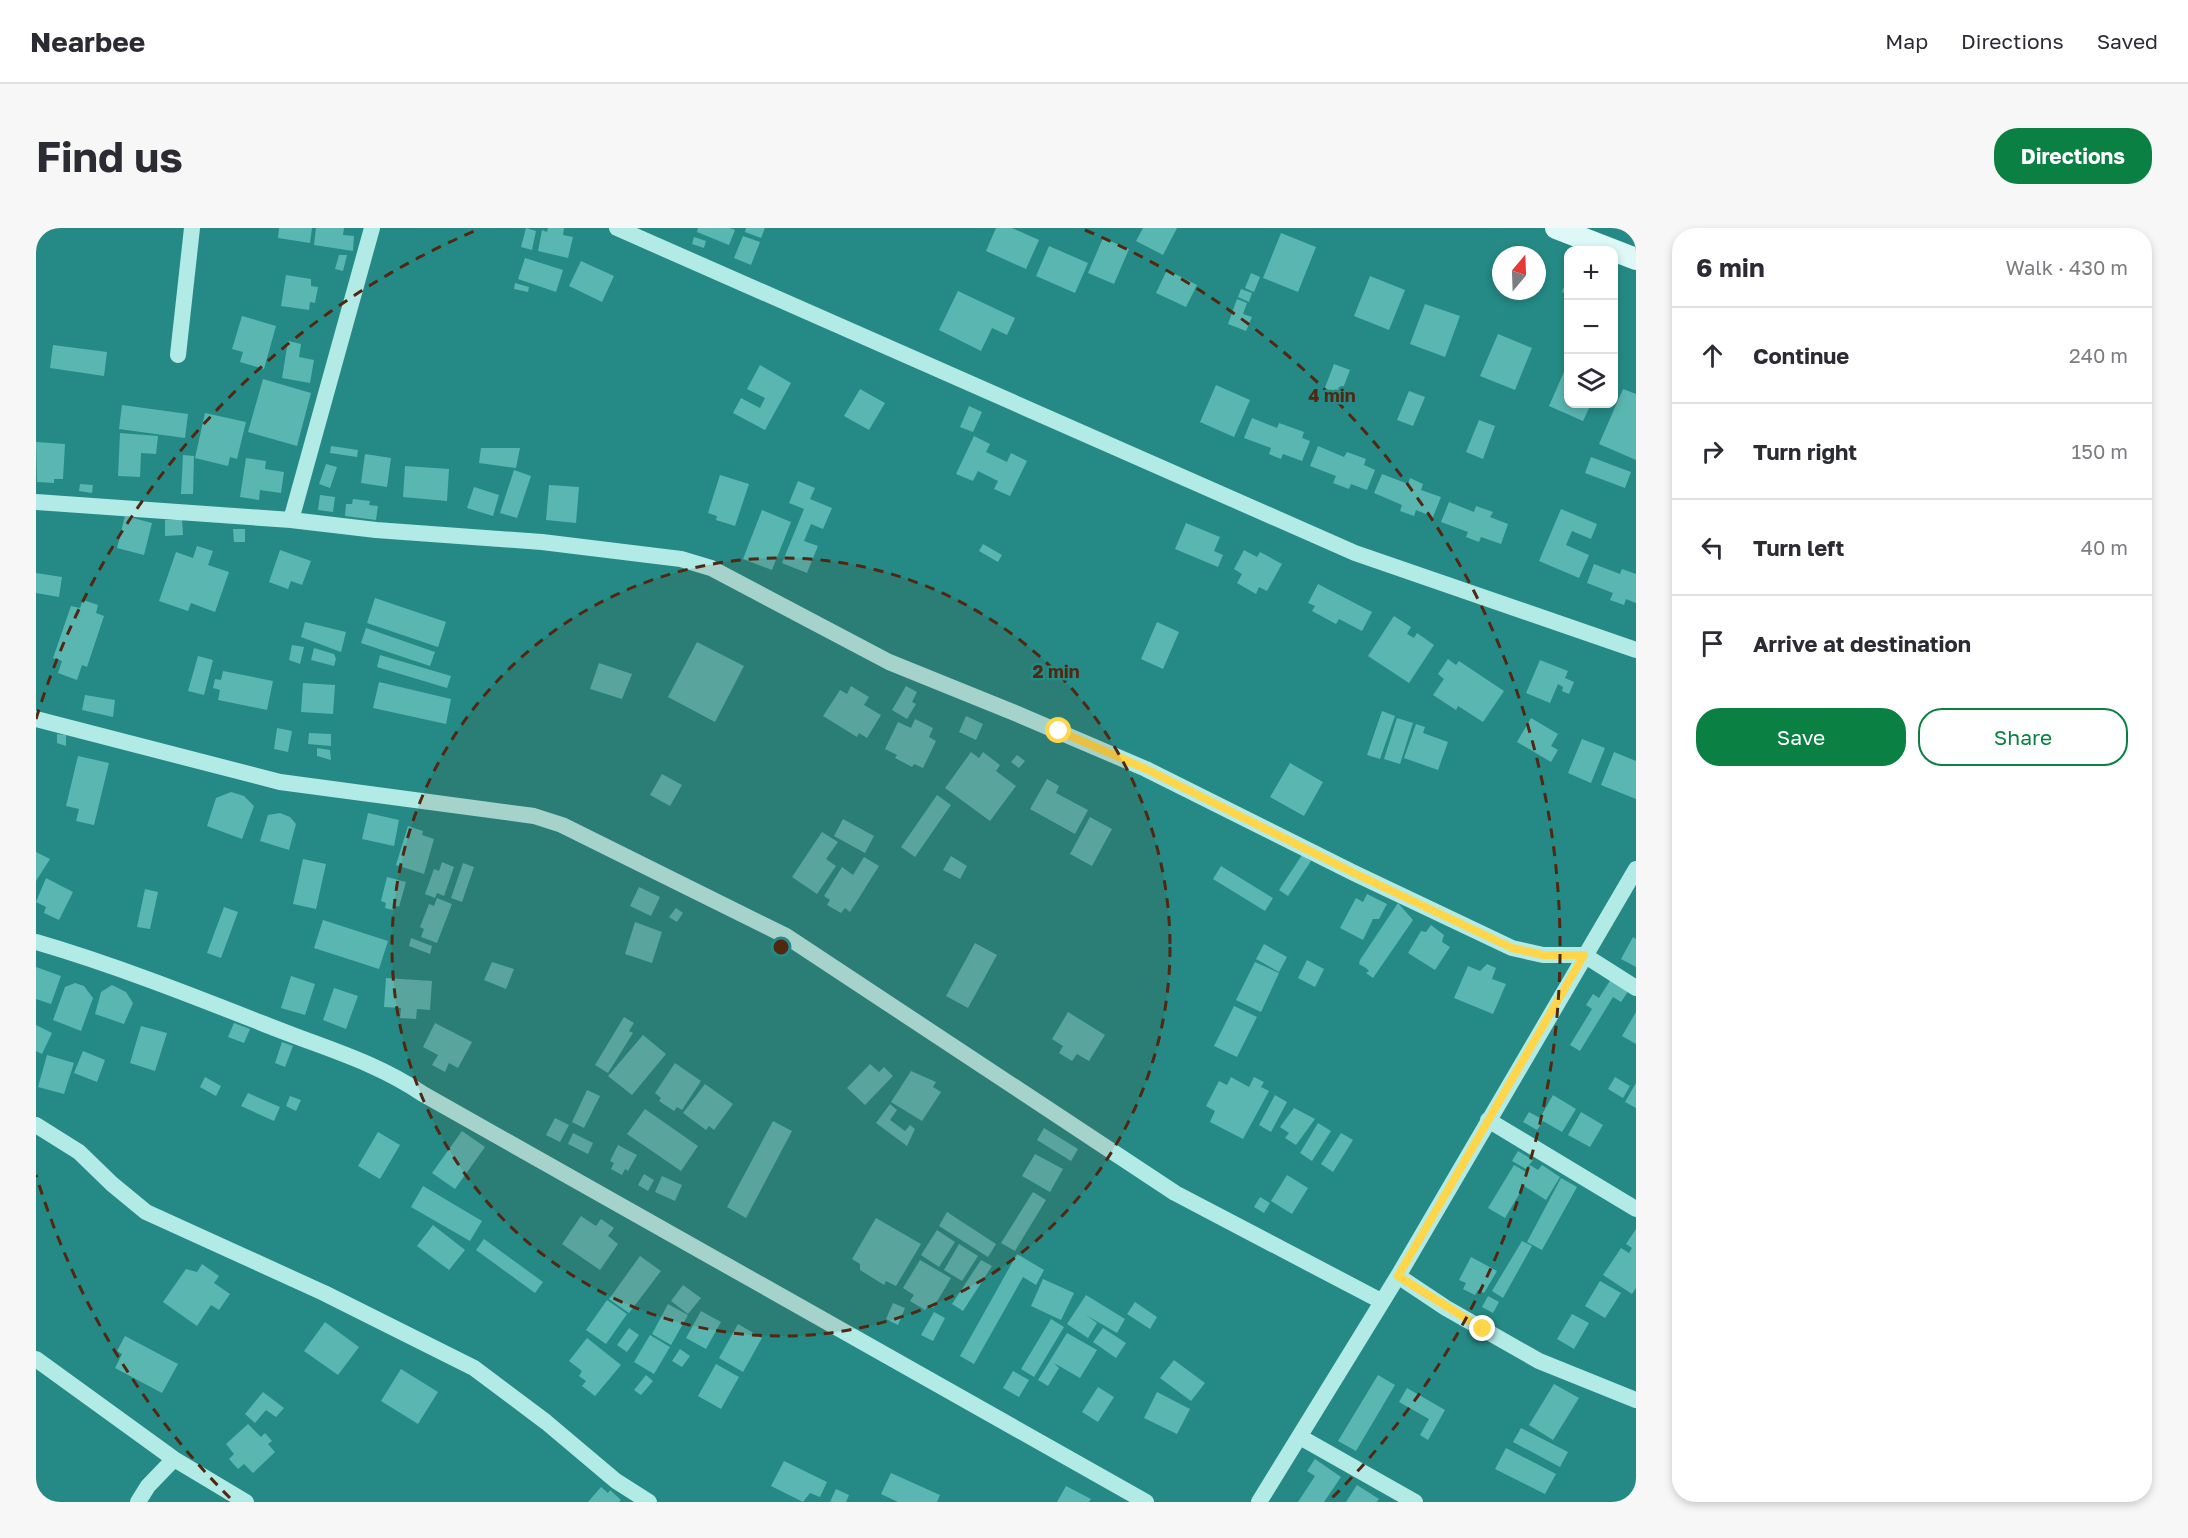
<!DOCTYPE html>
<html lang="en">
<head>
<meta charset="utf-8">
<style>
  body { margin:0; font-family:"Golos Text",sans-serif; background:#f7f7f7; color:#2b2b33 }
  .controls { position:absolute; right:18px; top:18px; display:grid; overflow:hidden; border-radius:12px; box-shadow:0 3px 9px #0003 }
  .controls button { width:54px; height:54px; display:grid; place-items:center; padding:0; border:0; border-bottom:2px solid #e1e1e2; background:#fff; color:#2b2b33; font:30px sans-serif }
  .compass { position:absolute; left:1456px; top:18px; width:54px; height:54px; border-radius:50%; background:#fff; box-shadow:0 3px 9px #0003; rotate:19deg }
  .stop { position:absolute; width:18px; height:18px; margin:-14px; border:4px solid #ffd54a; border-radius:50%; background:#fff }
  .stop.end { background:#ffd54a; border-color:#fff; box-shadow:0 2px 6px #0008 }
  .list { margin:0; padding:0; list-style:none }
  h2 { display:flex; justify-content:space-between; align-items:center; height:78px; margin:0; padding:0 24px; font-size:26px }
  h2 small { font-size:20px; font-weight:400; color:#7c7c81 }
  .list li { display:grid; grid-template-columns:39px 1fr auto; gap:18px; align-items:center; box-sizing:border-box; height:96px; padding:0 24px; border-top:2px solid #e1e1e2 }
  .list b { display:block; font-size:22px; white-space:nowrap }
  .list em { font-size:20px; font-style:normal; color:#7c7c81 }
  .actions { display:flex; gap:12px; padding:18px 24px }
  .actions a { flex:1; padding:14px 0; border:2px solid #0b8043; border-radius:24px; text-align:center; font-size:21px; color:#0b8043 }
  .actions .main { background:#0b8043; color:#fff }
  .icon { flex:none; width:33px; height:33px; fill:none; stroke:currentColor; stroke-width:2; stroke-linecap:round; stroke-linejoin:round }
  .map { position:relative; flex:none; width:1600px; height:1274px; overflow:hidden; border-radius:24px }
  header { display:flex; align-items:center; gap:36px; box-sizing:border-box; height:84px; padding:0 30px; background:#fff; border-bottom:2px solid #e1e1e2 }
  header strong { font-size:28px }
  nav { display:flex; gap:33px; margin-inline-start:auto; font-size:21px }
  .intro { display:flex; align-items:center; justify-content:space-between; box-sizing:border-box; height:144px; padding:0 36px }
  h1 { margin:0; font-size:42px }
  .button { padding:15px 27px; border-radius:24px; background:#0b8043; color:#fff; font-size:21px; font-weight:700 }
  main { display:flex; gap:36px; padding:0 36px }
  aside { flex:1; background:#fff; border-radius:24px; box-shadow:0 3px 9px #0003 }
  .map>svg:first-child { display:block }
</style>
</head>
<body>
<header>
<strong>Nearbee</strong>
<nav><a>Map</a><a>Directions</a><a>Saved</a></nav>
</header>
<div class="intro"><h1>Find us</h1><a class="button">Directions</a></div>
<main>
<div class="map">
<svg width="1600" height="1274" viewBox="0 0 1600 1274">
  <rect width="100%" height="100%" fill="#258a85"/>
  <path fill="#5ab6b1" d="M243,0h33l-2,15 -32,-5z
    M280,0h28l-1,7 11,1 -1,15 -39,-6z
    M490,0l10,3 -4,19 -11,-3z
    M512,0h16l-1,7 10,2 -5,21 -30,-7 4,-21 5,2z
    M662,0h32l5,2 -6,15 -32,-13z
    M710,0h19l-4,10 -16,-6z
    M960,0h16l27,12 -13,29 -40,-18z
    M1107,0h34l-14,27 -27,-14z
    M1245,5l35,14 -18,45 -35,-14z
    M707,8l17,6 -9,23 -17,-7z
    M658,9l12,4 -2,7 -12,-4z
    M1067,10l26,11 -15,35 -26,-11z
    M1013,18l39,17 -13,30 -39,-17z
    M303,27h8l-4,16 -8,-2z
    M489,30l38,12 -7,22 -38,-13z
    M545,33l33,15 -12,26 -33,-16z
    M1131,42l30,15 -11,22 -30,-14z
    M1215,45l9,4 -6,15 -9,-4z
    M250,47l25,4v7l7,1 -3,16 -5,-1 -1,8 -28,-4z
    M1334,48l35,14 -16,40 -35,-14z
    M1532,49v17l-6,-2z
    M479,55l14,4 -1,5 -14,-3z
    M1205,61l11,4 -3,9 -11,-5z
    M922,63l57,27 -8,17 -15,-7 -11,23 -42,-21z
    M1201,71l10,4 -4,11 9,3 -6,14 -18,-7z
    M1389,76l35,12 -15,41 -35,-13z
    M206,88l34,10 -12,43 -24,-7 3,-10 -11,-3z
    M1462,106l34,14 -17,42 -35,-14z
    M252,113l13,3 -2,13 15,3 -4,23 -28,-5z
    M17,117l54,7 -3,24 -54,-8z
    M1532,135v41h23l-8,17 -34,-15z
    M1298,136l16,6 -10,26 -16,-6z
    M724,137l31,18 -26,47 -32,-17 8,-15 19,10 5,-10 -18,-9z
    M227,151l48,14 -14,53 -49,-14z
    M1180,157l34,15 -16,37 -34,-15z
    M824,161l25,14 -16,27 -25,-14z
    M1587,161l13,5v66l-37,-16z
    M1373,163l16,6 -12,29 -16,-6z
    M86,177l66,9 -3,24 -66,-9z
    M933,178l13,6 -9,20 -13,-5z
    M169,185l41,9 -9,37 -7,-2 -2,9 -33,-8z
    M1216,190l25,10 2,-5 25,9 -2,6 8,3 -8,20 -19,-7 -2,5 -12,-5 2,-6 -27,-10z
    M1443,192l16,6 -12,33 -17,-7z
    M84,205l38,3 -2,18 -15,-1 -1,24 -22,-1z
    M938,208l16,8 -4,8 21,10 4,-9 16,8 -17,35 -16,-7 4,-8 -20,-10 -5,10 -17,-7z
    M0,214l29,2 -2,35h-9v4l-17,-1z
    M295,218l27,4 -1,7 -27,-4z
    M1282,218l26,11 3,-5 19,7 -2,6 11,5 -8,20 -16,-6 -2,5 -16,-6 3,-7 -26,-10z
    M445,220h39l-4,20 -37,-5z
    M329,226l26,4 -4,29 -26,-4z
    M147,227l11,1 -1,38h-12z
    M1555,229l40,15 -6,16 -40,-15z
    M210,230l20,3 -1,8 19,3 -3,21 -21,-3 -1,10 -19,-3z
    M290,236l11,3 -7,21 -11,-4z
    M369,238l44,3 -2,32 -44,-4z
    M478,242l17,6 -14,42 -17,-5z
    M1346,246l26,10 2,-6 13,6 -2,6 20,7 -8,20 -17,-7 -2,6 -14,-5 2,-6 -28,-12z
    M684,247l29,9 -14,42 -19,-6 1,-4 -9,-3z
    M762,253l17,7 -5,11 22,9 -9,21 -12,-5 -7,17 14,5 -11,27 -25,-10 22,-54 -15,-6z
    M44,256l13,1 -1,8 -13,-2z
    M513,257l30,2 -3,36 -30,-3z
    M438,259l25,8 -6,21 -26,-8z
    M284,267l15,2 -2,15 -15,-2z
    M317,271l17,2 -1,4 9,1 -2,14 -31,-4 1,-12h6z
    M1413,274l25,10 2,-6 17,6 -3,5 18,7 -7,20 -20,-7 -2,5 -13,-5 2,-5 -27,-10z
    M1525,281l36,15 -6,15 -19,-8 -6,14 23,10 -10,23 -40,-17z
    M726,282l29,12 -19,48 -29,-11z
    M89,288l27,7 -8,32 -27,-7z
    M146,291l1,16 -18,1v-16z
    M1150,295l34,14 -6,14 9,4 -5,12 -43,-18z
    M197,301h12v13h-11z
    M947,316l19,11 -4,7 -19,-11z
    M161,318l16,5 -5,14 21,7 -14,40 -24,-9 -3,8 -29,-10 17,-49 17,6z
    M244,322l31,11 -9,24 -11,-4 -3,8 -19,-7z
    M1208,322l13,7 3,-5 22,12 -15,27 -8,-4 -3,7 -19,-11 5,-9 -8,-5z
    M1558,336l26,10 2,-5 14,5v29l-10,-4 -2,6 -14,-5 3,-7 -26,-10z
    M0,345l26,4 -3,20 -23,-4z
    M1282,356l54,28 -10,19 -23,-12 -3,5 -24,-13 3,-5 -7,-3z
    M339,370l71,24 -8,25 -71,-24z
    M47,372l15,5 -2,8 8,3 -17,51 -5,-2 -5,15 -19,-7 4,-12 -9,-3 18,-52 9,2z
    M1358,388l17,11 -4,7 7,4 3,-5 17,12 -25,38 -41,-27z
    M269,394l41,10 -5,20 -40,-15z
    M1121,394l22,10 -16,37 -22,-10z
    M330,400l69,24 -5,14 -69,-23z
    M661,414l47,24 -29,56 -47,-25z
    M256,417l12,2 -4,17 -11,-4z
    M278,420l20,6 2,5 -2,7 -23,-6z
    M344,427l71,21 -4,12 -70,-21z
    M162,428l15,4 -9,35 -16,-4z
    M1412,431l8,6 3,-4 45,30 -21,31 -25,-16 -2,4 -23,-15 11,-16 -6,-5z
    M1504,432l28,11 -3,7 9,4 -5,12 -7,-3 1,-4 -5,-3 -8,19 -24,-10z
    M563,435l33,11 -10,25 -32,-10z
    M187,443l50,10 -6,29 -49,-10 2,-10 -7,-2 2,-9 6,1z
    M343,454l72,17 -5,25 -73,-16z
    M267,455l32,2 -2,29 -32,-2z
    M815,458l18,11 -5,8 17,10 -14,23 -8,-5 -2,4 -34,-21 17,-26 7,4z
    M870,458l11,6 -5,10 4,2 -9,15 -15,-9z
    M49,467l30,5 -2,17 -31,-7z
    M1346,483l13,5 -15,43 -13,-4z
    M930,488l17,8 -7,16 -17,-8z
    M1361,490l16,5 -13,41 -16,-5z
    M1495,490l27,16 -7,12 7,4 -7,12 -34,-20z
    M879,491l18,9 -4,9 7,4 -13,27 -9,-4 -2,3 -17,-9 2,-3 -12,-6 13,-27 13,6z
    M1380,496l9,3 -2,6 25,9 -10,28 -34,-12z
    M241,500l15,3 -4,21 -14,-3z
    M273,505l22,1v12l-23,-2z
    M21,506l9,1v11l-9,-3z
    M1546,511l23,9 -14,35 -23,-10z
    M281,520l13,2 1,10 -14,-4z
    M935,524l8,6 4,-6 17,13 -4,6 20,15 -26,35 -45,-33z
    M1578,524l22,9v38l-35,-14z
    M981,527l8,6 -6,7 -8,-6z
    M42,528l31,7 -15,62 -18,-4 3,-12 -13,-3z
    M1254,535l33,19 -19,34 -34,-19z
    M626,546l20,11 -12,21 -20,-11z
    M1011,551l12,7 -3,7 32,17 -13,24 -45,-25z
    M195,564l13,4 10,10 -12,33 -35,-13 9,-28z
    M901,567l14,10 -36,52 -14,-10z
    M244,585l10,4 6,7 -7,26 -29,-9 8,-26z
    M332,585l31,7 -5,26 -32,-7z
    M1054,589l22,12 -20,37 -22,-12z
    M807,591l31,17 -9,17 -31,-17z
    M372,598l15,5 -1,4 12,4 -10,35 -28,-9z
    M786,604l16,10 -12,17 10,7 -19,28 -25,-17z
    M0,624l14,7 -14,22z
    M1266,627l9,6 -23,35 -9,-6z
    M915,628l16,10 -7,13 -17,-9z
    M828,629l15,9 -29,46 -5,-4 -4,5 -14,-8 3,-5 -6,-4 18,-29 11,8z
    M267,631l23,5 -10,45 -23,-5z
    M406,634l12,5 -10,29 -7,-3 -2,5 -10,-4 9,-25 5,2z
    M427,635l11,4 -12,35 -11,-4z
    M1185,638l52,32 -8,13 -52,-32z
    M351,649l19,5 -7,25 -5,-2 -1,5 -8,-2 1,-5 -5,-2z
    M10,650l27,14 -14,28 -15,-7 2,-6 -10,-5z
    M603,659l21,10 -9,19 -21,-10z
    M109,661l13,3 -8,37 -13,-2z
    M1331,666l20,10 -8,15h-6l-10,21 -23,-12 16,-30 7,4z
    M401,670l15,6 -15,39 -16,-6 3,-8 -4,-2 9,-23 5,2z
    M1362,675l15,17 -40,58 -7,-5 3,-2 -3,-3 -7,-4 1,-4z
    M188,679l14,5 -17,46 -14,-5z
    M640,680l7,5 -6,9 -8,-5z
    M287,692l65,21 -9,28 -65,-21z
    M599,694l27,10 -10,31 -27,-9z
    M1395,697l13,10 -2,7 8,5 -15,23 -27,-17 13,-22 5,1z
    M1597,709l3,2v28l-15,-8z
    M375,710l21,8 -2,8 -21,-8z
    M939,715l22,12 -29,53 -22,-12z
    M1228,716l23,13 -8,15 -23,-13z
    M1271,732l17,9 -9,18 -17,-9z
    M456,734l22,7 -8,20 -22,-9z
    M1219,734l24,11 -18,39 -25,-12z
    M1451,736l9,4 -4,11 14,5 -13,30 -39,-16 14,-32 12,5z
    M0,739l25,9 -10,28 -15,-5z
    M255,748l24,8 -10,31 -24,-7z
    M350,750l46,3 -2,29 -13,-1 -1,10 -16,-1 1,-10 -17,-1z
    M1575,751l18,11 -8,12 -8,-5 -33,54 -10,-6 22,-36 -6,-4 7,-11 6,4z
    M39,755l9,3 9,12 -12,33 -28,-11 12,-33z
    M76,757l14,7 7,11 -9,21 -29,-10 6,-22z
    M298,760l24,8 -12,33 -23,-9z
    M1198,778l23,11 -20,40 -23,-11z
    M1032,784l37,23 -16,26 -12,-7 -5,7 -13,-8 4,-7 -11,-7z
    M1600,784v32l-14,-8z
    M588,789l10,6 -5,8 4,2 -25,40 -13,-8z
    M198,795l16,6 -6,14 -16,-6z
    M399,795l37,19 -14,26 -9,-5 -4,9 -13,-7 6,-10 -15,-8z
    M0,797l16,8 -10,21 -6,-3z
    M105,798l26,7 -12,38 -25,-8z
    M607,807l23,19 -34,41 -24,-19z
    M246,814l11,4 -8,21 -10,-4z
    M47,823l22,9 -8,22 -23,-9z
    M11,827l27,8 -10,31 -26,-7z
    M639,835l26,18 -19,29 -5,-3 -3,4 -15,-10 2,-3 -6,-5z
    M834,836l9,8 5,-5 9,9 -28,29 -18,-17z
    M875,843l25,11 -3,5 8,5 -19,29 -31,-19z
    M169,849l16,9 -5,10 -16,-9z
    M1195,849l18,10 5,-10 10,5 -3,5 8,4 -26,48 -33,-17 5,-11 -9,-5 13,-25 8,4z
    M1579,849l15,9 -7,12 -15,-9z
    M1600,855v25l-11,-6z
    M669,856l28,20 -19,26 -5,-4 -3,4 -23,-17z
    M551,862l13,6 -16,32 -12,-6z
    M212,865l32,14 -6,14 -33,-15z
    M1239,867l12,7 -16,30 -12,-7z
    M1517,867l23,14 -14,23 -19,-11 -6,9 -14,-8 6,-10 11,6z
    M254,868l11,4 -5,11 -10,-5z
    M854,876l7,6 -7,10 15,11 5,-6 5,4 -8,17 -31,-23z
    M1258,880l21,11 -19,26 -11,-7 4,-5 -9,-6z
    M609,881l53,37 -17,25 -54,-37z
    M1545,884l22,13 -13,22 -22,-12z
    M519,890l14,7 -9,17 -14,-7z
    M737,893l19,10 -46,87 -19,-11z
    M1282,895l13,8 -19,30 -12,-8z
    M1008,900l34,21 -7,12 -34,-21z
    M426,903l23,16 -30,42 -23,-16z
    M342,904l22,13 -20,34 -22,-13z
    M537,905l20,10 -5,11 -20,-10z
    M1305,905l12,7 -20,32 -12,-8z
    M582,917l19,10 -9,16 -3,-2 -3,6 -11,-6 3,-6 -4,-2z
    M1482,923l15,9 -7,9 -14,-8z
    M999,926l28,15 -13,23 -28,-16z
    M1478,937l12,7 4,-7 8,5 4,-5 18,12 -14,23 -22,-14 -19,32 -17,-10z
    M608,946l10,6 -6,11 -10,-6z
    M1251,947l21,13 -16,26 -21,-13z
    M626,948l20,9 -7,16 -20,-9z
    M1525,950l16,9 -35,63 -15,-8z
    M387,958l59,35 -12,20 -59,-34z
    M997,964l13,8 -31,51 -14,-8z
    M1224,969l10,6 -6,10 -10,-6z
    M911,984l49,32 -8,13 -49,-31z
    M545,988l15,10 5,-7 13,9 -6,8 10,8 -18,26 -38,-26z
    M840,990l45,26 -25,42 -10,-5 -2,4 -24,-15v-6l-8,-5z
    M397,997l32,25 -16,20 -32,-24z
    M1600,1001v59l-4,6 -29,-19 18,-27 8,5 3,-5 -6,-4z
    M901,1002l18,12 -16,25 -18,-12z
    M448,1011l59,43 -8,11 -59,-43z
    M1486,1013l10,5 -29,52 -11,-7z
    M923,1016l19,12 -16,25 -18,-11z
    M981,1026l27,16 -8,15 -13,-8 -49,87 -14,-8z
    M604,1028l21,15 -32,42 -20,-14z
    M1435,1029l26,14 -13,22 -6,-3 -3,5 -12,-6 3,-6 -7,-3z
    M884,1032l31,18 -18,30 -5,-3 -3,5 -15,-9 4,-6 -11,-7z
    M945,1032l11,6 -29,45 -11,-7z
    M166,1036l17,12 -5,7 16,11 -11,16 -8,-5 -14,21 -34,-24 23,-33 11,3z
    M1007,1051l31,14 -13,27 -30,-14z
    M1564,1053l21,12 -16,25 -20,-12z
    M647,1057l18,13 -13,16 -17,-13z
    M1050,1067l39,24 -8,14 -31,-18 11,8 -9,15 -21,-14z
    M1452,1068l11,6 -6,11 -11,-6z
    M571,1072l20,14 -21,30 -20,-14z
    M1099,1074l22,15 -7,12 -23,-15z
    M857,1075l12,5 -7,17 -12,-6z
    M632,1076l20,11 -17,30 -19,-11z
    M665,1083l20,11 -15,27 -20,-11z
    M898,1084l11,6 -12,23 -12,-6z
    M1536,1086l17,9 -15,26 -17,-10z
    M1015,1091l13,8 -30,50 -13,-8z
    M289,1094l34,25 -21,28 -34,-24z
    M702,1096l24,14 -19,34 -24,-14z
    M593,1100l10,7 -12,17 -10,-7z
    M1067,1100l23,15 -10,15 -23,-16z
    M1031,1105l30,17 -17,28 -26,-15 5,5 -11,18 -10,-6z
    M614,1107l20,12 -16,27 -20,-12z
    M89,1108l53,28 -16,29 -47,-25 7,-14 -5,-3z
    M551,1110l34,27 -26,31 -13,-10 4,-5 -7,-5 3,-5 -13,-10z
    M644,1121l10,7 -8,11 -10,-6z
    M1138,1132l31,23 -14,18 -31,-23z
    M680,1136l23,13 -18,32 -23,-13z
    M365,1141l37,23 -20,32 -37,-23z
    M977,1143l16,9 -10,17 -16,-9z
    M610,1147l7,6 -12,14 -7,-5z
    M1342,1147l17,10 -39,66 -18,-10z
    M1518,1156l25,14 -26,42 -24,-15z
    M1062,1159l16,10 -16,25 -16,-10z
    M1371,1160l38,22 -17,30 -8,-5 9,-16 -30,-17z
    M227,1164l21,16 -8,9 -10,-7 -11,13 -10,-9z
    M1121,1164l33,17 -13,25 -33,-16z
    M212,1196l13,13 4,-4 7,8 -4,3 7,8 -22,21 -9,-9 -6,5 -9,-10 5,-5 -8,-10z
    M1485,1200l47,24 -8,15 -47,-25z
    M1470,1220l50,26 -11,20 -50,-25z
    M1279,1231l26,18 -17,25h-26l17,-26 -8,-5z
    M748,1233l43,21 -7,15 -10,-4 -7,9 -32,-16z
    M855,1245l49,22 -3,7h-39l-17,-8z
    M1321,1257l22,14 -2,3h-31z
    M1030,1258l25,13 -2,3h-32z
    M565,1259l7,6 2,-3 11,10 -2,2h-31z
    M800,1261l13,6 -3,7h-16z"/>
  <g fill="none" stroke-linecap="round" stroke-linejoin="round">
    <path stroke="#b2eae6" stroke-width="16" d="M581,0l738,325 281,97
      M142,127l14,-127
      M0,274l255,18 85,10 166,12 139,17 30,9 178,94 126,51 131,56 208,104 158,75 31,7h41l52,33
      M255,292l81,-292
      M0,491l244,63 254,34 28,9 224,111 389,257 206,108
      M0,714c82,24 162,56 241,87 53,21 98,33 146,65l723,408
      M1452,892l148,89
      M0,897l43,27 33,32 34,28 178,81 150,75 72,54 70,59 33,21
      M1362,1048l48,32 93,53 97,39
      M0,1131l138,100 72,43
      M1264,1209l115,65
      M102,1274l10,-16 26,-27
      M1223,1274l139,-226 238,-407"/>
    <path stroke="#ddf8f7" stroke-width="22" d="M1520,0l80,31"/>
  </g>
  <g fill="none" stroke-linecap="round" stroke-linejoin="round">
    <path stroke="#ffd54a" stroke-width="8" d="M1023,503l87,38 208,104 158,75 31,7h41l-186,321 85,53"/>
  </g>
  <circle cx="745" cy="719" r="389" fill="#522710" fill-opacity=".12"/>
  <g fill="none" stroke="#522710" stroke-width="3" stroke-dasharray="10 8">
    <circle cx="745" cy="719" r="389"/>
    <path d="M194 1270A779 779 0 0 1 0 947M0 491A779 779 0 0 1 441 2M1049 2A779 779 0 0 1 1296 1270"/>
  </g>
  <circle cx="745" cy="719" r="9" fill="#522710" stroke="#258a85" stroke-width="3"/>
  <g font-size="18" text-anchor="middle" font-weight="bold" fill="#522710" stroke="#258a85" stroke-width="5" stroke-linejoin="round" paint-order="stroke">
    <text x="1296" y="174">4 min</text>
    <text x="1020" y="450">2 min</text>
  </g>
</svg>
<div class="controls">
<button>+</button>
<button>−</button>
<button><svg class="icon" aria-label="layers" viewBox="0 0 24 24"><path d="M12 4l9 5-9 5-9-5zM3 14l9 5 9-5"/></svg></button>
</div>
<svg class="compass" viewBox="-18 -18 36 36"><path d="M0-13l5 13h-10z" fill="#e53935"/><path d="M0 13l5-13h-10z" fill="#7c7c81"/></svg>
<div class="stop" style="left:1023px;top:503px"></div>
<div class="stop end" style="left:1447px;top:1101px"></div>
</div>
<aside>
<h2>6 min<small>Walk · 430 m</small></h2>
<ul class="list">
<li><svg class="icon" aria-label="ahead" viewBox="0 0 24 24"><path d="M12 20V5M6 11l6-6 6 6"/></svg><div><b>Continue</b></div><em>240 m</em></li>
<li><svg class="icon" aria-label="right" viewBox="0 0 24 24"><path d="M7 20v-9h11M14 6l5 5-5 5"/></svg><div><b>Turn right</b></div><em>150 m</em></li>
<li><svg class="icon" aria-label="left" viewBox="0 0 24 24"><path d="M17 20v-9H6M10 6l-5 5 5 5"/></svg><div><b>Turn left</b></div><em>40 m</em></li>
<li><svg class="icon" aria-label="arrive" viewBox="0 0 24 24"><path d="M6 21V4h12l-3 4 3 4H6"/></svg><div><b>Arrive at destination</b></div></li>
</ul>
<div class="actions"><a class="main">Save</a><a>Share</a></div>
</aside>
</main>
</body>
</html>
